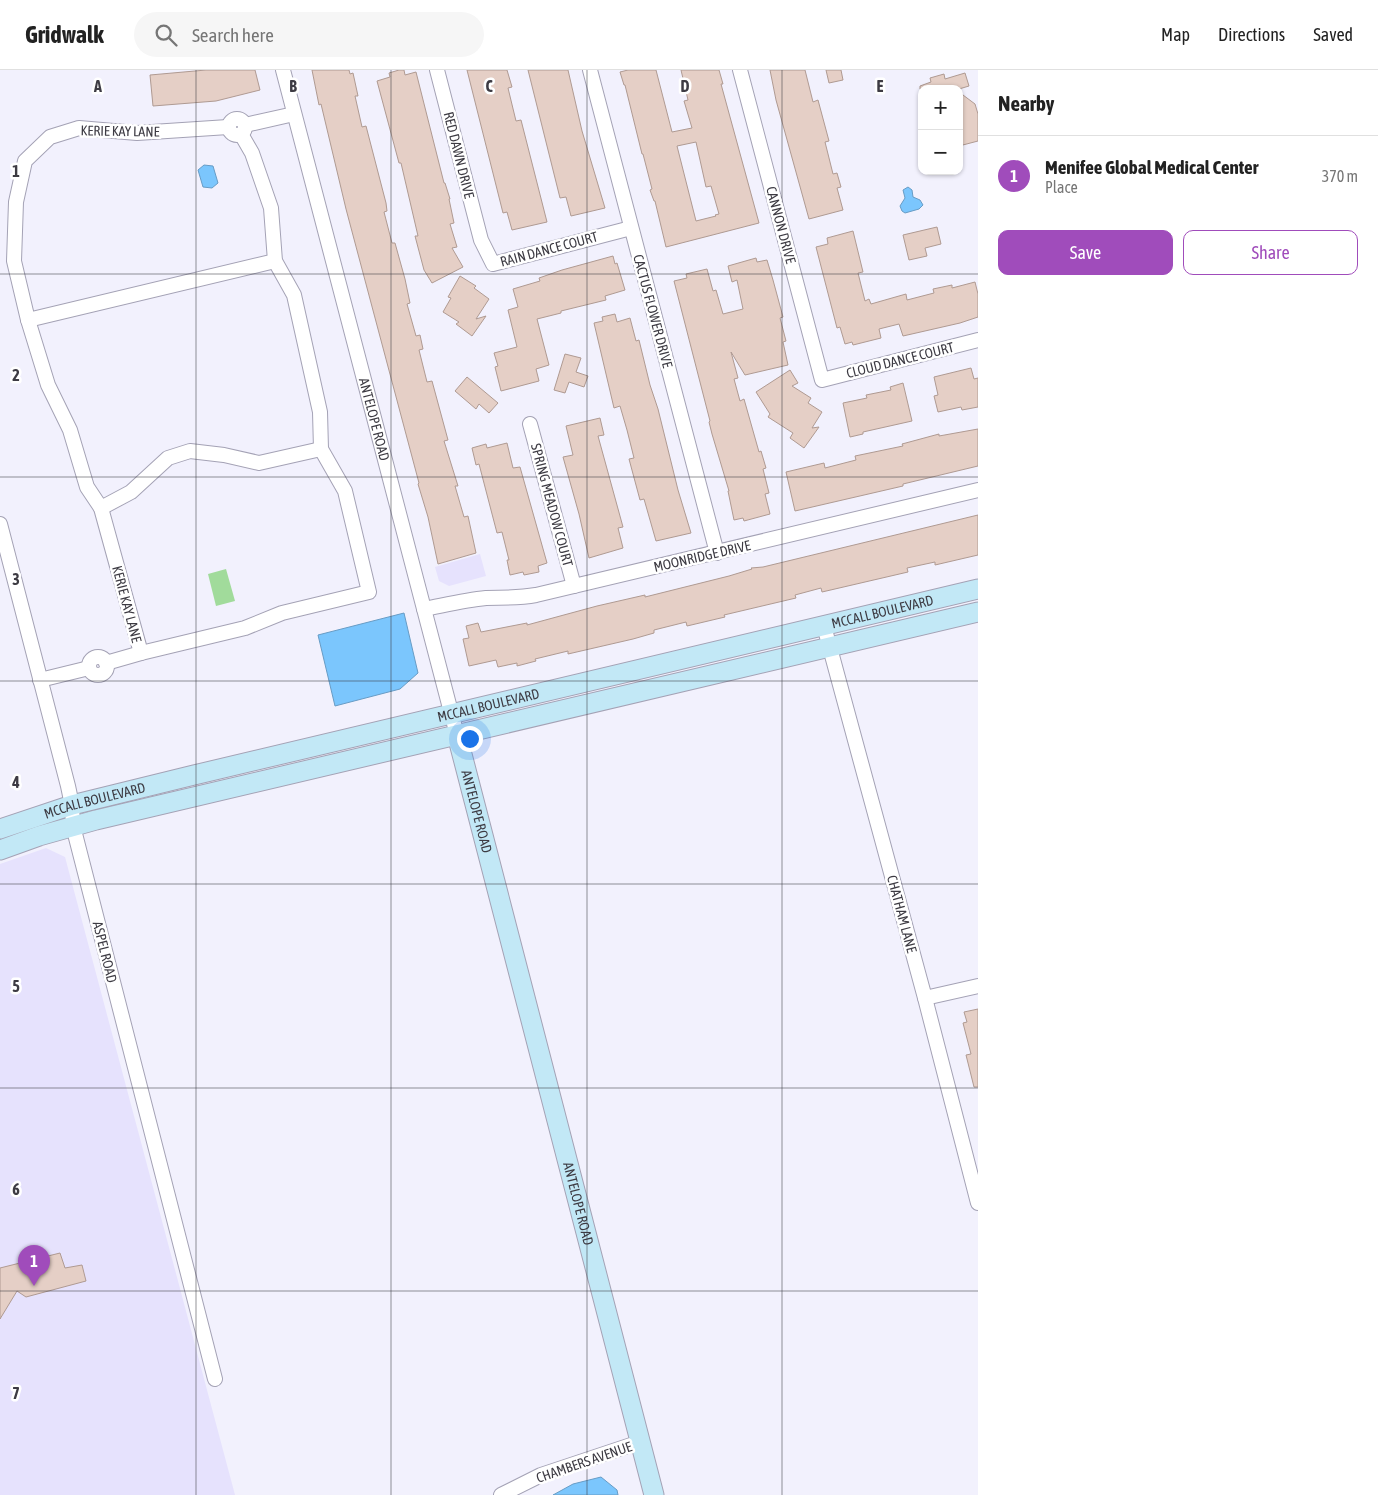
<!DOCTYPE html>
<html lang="en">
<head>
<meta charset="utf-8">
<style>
  body { margin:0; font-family:"Asap Condensed",sans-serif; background:#f6f6f6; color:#222 }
  .controls { position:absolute; right:15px; top:15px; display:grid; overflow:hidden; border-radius:10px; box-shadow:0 1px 4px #0004 }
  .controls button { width:45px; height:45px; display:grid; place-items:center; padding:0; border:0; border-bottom:1px solid #e0e0e0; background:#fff; color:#222; font:25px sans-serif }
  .you { position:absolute; left:469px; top:668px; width:18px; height:18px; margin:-12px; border:4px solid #fff; border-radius:50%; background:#1a73e8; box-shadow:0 0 0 8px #1a73e833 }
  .badge { display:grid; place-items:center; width:32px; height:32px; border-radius:50%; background:#a04cbb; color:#fff; font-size:16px; font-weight:700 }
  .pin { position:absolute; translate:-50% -41px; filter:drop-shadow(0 1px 2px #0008) }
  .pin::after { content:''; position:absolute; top:26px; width:18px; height:15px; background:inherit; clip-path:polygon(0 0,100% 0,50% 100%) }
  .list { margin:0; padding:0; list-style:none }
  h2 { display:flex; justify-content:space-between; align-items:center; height:65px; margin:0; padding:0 20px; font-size:21px }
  h2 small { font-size:16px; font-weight:400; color:#767676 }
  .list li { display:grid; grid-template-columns:32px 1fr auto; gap:15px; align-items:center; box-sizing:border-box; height:80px; padding:0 20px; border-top:1px solid #e0e0e0 }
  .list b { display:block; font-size:19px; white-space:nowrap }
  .list p { margin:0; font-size:16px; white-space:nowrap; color:#767676 }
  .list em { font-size:16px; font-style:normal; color:#767676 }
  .actions { display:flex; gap:10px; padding:15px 20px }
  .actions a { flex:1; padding:11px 0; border:1px solid #a04cbb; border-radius:10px; text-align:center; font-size:18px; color:#a04cbb }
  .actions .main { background:#a04cbb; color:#fff }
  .icon { flex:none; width:28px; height:28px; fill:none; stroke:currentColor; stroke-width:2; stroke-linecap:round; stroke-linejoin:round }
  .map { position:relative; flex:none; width:978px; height:1425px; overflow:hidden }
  header { display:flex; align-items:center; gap:30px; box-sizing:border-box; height:70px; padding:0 25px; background:#fff; border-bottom:1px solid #e0e0e0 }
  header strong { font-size:24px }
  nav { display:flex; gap:28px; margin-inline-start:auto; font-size:18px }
  .search { width:350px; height:45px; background:#f6f6f6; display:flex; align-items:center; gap:12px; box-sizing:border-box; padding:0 18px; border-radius:28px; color:#767676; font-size:19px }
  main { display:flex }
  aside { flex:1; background:#fff }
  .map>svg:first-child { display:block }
</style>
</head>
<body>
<header>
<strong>Gridwalk</strong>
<div class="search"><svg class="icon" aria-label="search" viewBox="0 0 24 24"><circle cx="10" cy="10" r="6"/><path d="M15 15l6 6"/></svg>Search here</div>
<nav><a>Map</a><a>Directions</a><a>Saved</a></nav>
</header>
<main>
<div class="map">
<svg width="978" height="1425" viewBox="0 0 978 1425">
  <rect width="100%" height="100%" fill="#f2f1fd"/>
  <path fill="#e6e2fd" d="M480,484l6,22 -37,10 -10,-5 -4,-14z
    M46,778l19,9 170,638h-235v-631z"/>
  <path fill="#a1db9b" d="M226,499l9,32 -19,5 -8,-32z"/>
  <path fill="#7bc6fd" stroke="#689cc5" d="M204,95l9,1 5,17 -6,5 -9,-1 -5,-17z
    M908,117l4,3 1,7 7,3 3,5 -4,4 -14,4 -3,-2 -2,-5 5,-8 -2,-8z
    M404,543l14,60 -18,16 -65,17 -17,-71z
    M601,1407l16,13 1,5h-65l20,-11z"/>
  <path fill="#e5cfc6" stroke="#af9a92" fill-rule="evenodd" d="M206,0h49l5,20 -44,11 -63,5 -3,-31z
    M312,0h37l1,4 3,-1 5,23h-3l7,31 4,-1 20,77 1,8 -3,1 8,31h3l10,36 5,24 -3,1 9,32 4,-1 3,14 -4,1 8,32 5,-1 16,59 -4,1 14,45h-3l9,31 4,-1 8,37 -38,11 -10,-47 -10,-33 1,-1 -73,-274 -25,-105 -2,1z
    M399,0h5l1,5 11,-3 28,111h1l5,16h-1l5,24 -4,1 7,23 -5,1 11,19 -31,16 -8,-13 -9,-34h3l-17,-73h-2l-22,-82 13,-4 -1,-4z
    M467,0h40l5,17 -4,1 8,33 5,-1 26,102 -35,8 -5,-18 -4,1z
    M528,0h40l14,61 23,77 -34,8 -5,-19 -6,1z
    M628,0h28l16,62 20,-4 -8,-27 4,-1 -7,-30h38l4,14h-2l38,139 -93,24 -11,-46h-1l-4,-11 2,-1 -9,-35h-1l-17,-69h-1l-4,-13zM696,72l10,45 5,-1 8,28 -4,1 1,1 -20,5 -19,-75z
    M770,0h35l8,32 5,-2 11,41 -4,1 8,32 4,-1 4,14 -4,1 6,22 -34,9 -33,-119z
    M826,0h15l2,10 -14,3z
    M965,3l4,13 -10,3h-39v-3l11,-4 -1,-4 14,-4 1,5z
    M959,22l16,12 3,10v27l-19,5z
    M937,157l4,17 -16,4 2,8 -18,4 -6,-25z
    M853,161l10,41 -5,1 7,28 4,-2 2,5 35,-10 1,6 27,-7 -1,-4 19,-4v3l23,-6 3,12v23l-18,6 -57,13 -4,-12 -20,5 2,9 -28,7 -1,-3 -7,2 -5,-17 -3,1 -21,-81 12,-3 -1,-6z
    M613,186l2,8 2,-1 8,27 -20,6 1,4 -45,11v2l-24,6 12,46 -13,4 3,12 -38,10 -6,-24 3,-1 -4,-13 23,-6 -9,-37 10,-3 -5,-18 27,-8 -1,-3 23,-8z
    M756,188l1,4 10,-2 6,20 10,37 -3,1 6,23 -3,1 5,23 -43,10 -14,-23 7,26 -4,1 6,22 4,-2 15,53 2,-1 5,17 -3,1 6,24 -4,1 5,20 -26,7 -1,-3 -9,2 -6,-29h1l-17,-57 -3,-12 1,-1 -36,-140 13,-3 -1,-4 21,-5 6,22 3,-1 7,24 20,-5 -6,-29 -5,2 -4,-16z
    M460,206l16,10 -2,2 15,11 -13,20 10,-3 -14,20 -16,-12 3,-2 -16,-10 8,-14 -3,-1z
    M615,244l2,8 13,-4 6,23 3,-1 11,45 8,24 20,81 13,43 -35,8 -12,-42 -4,1 -11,-41 5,-1 -7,-28 -7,-24 -6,2 -20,-85 9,-2 -1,-4z
    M565,284l16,4 -5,14 12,4 -4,11 -15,-5 -4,11 -11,-3z
    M971,298l3,11 4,-1v29l-16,3 -1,-3 -23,5 -4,-16 4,-1 -4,-18z
    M790,300l8,13 -6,3 19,12 -3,5 14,9 -10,16 7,-1 -15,21 -14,-10 3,-5 -25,-16 2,-3 -14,-22z
    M467,307l31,26 -9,10 -10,-9 -3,5 -21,-18z
    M903,313l9,38 -49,11v2l-13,3 -7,-34 24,-5 -1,-3 25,-5 -1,-3z
    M600,348l4,17 -6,1 25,91 -5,1 5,20 -34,10 -10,-44 -16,-57 10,-2 -7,-29z
    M978,359v37l-75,18v2l-108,25 -9,-39 38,-9 1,5 31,-8 -1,-4 48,-10 -1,-2 37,-10v2z
    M507,373l6,25 7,-1 27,96 -9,3 1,6 -15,3 -1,-3 -13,3 -3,-15h2l-7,-28 -5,1 -18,-69 -3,1 -4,-17 14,-4 1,4z
    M978,445v40l-43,10v-3l-28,6 1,4 -86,20 -1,-4 -26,7 1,3 -72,17 1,2 -38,9 -1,-4 -32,8v3l-21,6 -65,15v-3l-33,8 1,2 -19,5v-3l-19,4 -2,-7 -27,6 -6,-27 6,-1 -3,-12 12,-3 3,9 46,-9v2l70,-19 48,-11v2l84,-21 23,-7 -1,-1 12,-1z
    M978,939v78h-4l-8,-32 5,-1 -8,-31 4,-1 -3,-10z
    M60,1183l5,15 17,-3 4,16 -60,16 -9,-6 -17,28v-51z"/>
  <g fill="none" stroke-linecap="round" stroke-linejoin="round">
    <defs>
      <g id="street">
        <path id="s1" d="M283,0l174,665"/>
        <path d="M437,0l44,170 12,24 138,-36"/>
        <path d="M590,0l127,483"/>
        <path d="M740,0l82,310 156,-40"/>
        <circle cx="237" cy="57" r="8"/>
        <path d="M245,55l49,-11"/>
        <path d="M228,57l-91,6 -58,-5 -29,9 -25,24 -9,41 -2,59 14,59 20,65 22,45 17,57 14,21 40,145 104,-25 37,-15 87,-21 -24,-101 -24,-42 -1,-37 -26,-117 -19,-34 -4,-53 -19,-55 -11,-19"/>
        <path d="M28,250l247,-59"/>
        <path d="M530,354l44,162"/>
        <path d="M101,438l30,-16 37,-34 22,-7 34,4 35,8 62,-14"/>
        <path d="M0,454l68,262 4,19 1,21 142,553"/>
        <path d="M424,539c21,-4 41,-9 62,-11 17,0 33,0 50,-3l442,-105"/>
        <path d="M824,556l101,372 53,205"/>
        <circle cx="98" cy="596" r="9"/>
        <path d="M106,593l35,-10"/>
        <path d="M40,610l49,-12"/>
        <path d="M925,928l53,-12"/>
        <path d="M501,1425l40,-20 99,-33"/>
      </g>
      <g id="secondary">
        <path id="s2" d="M457,665l197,760"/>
        <path id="s3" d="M0,759l72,-24 122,-30 784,-186"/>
        <path d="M0,780l39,-14 57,-16 882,-208"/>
      </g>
    </defs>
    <use href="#street" stroke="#a4a2b5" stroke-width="16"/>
    <use href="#secondary" stroke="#a4a2b5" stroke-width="21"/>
    <use href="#street" stroke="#fff" stroke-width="14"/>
    <use href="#secondary" stroke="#c2e8f6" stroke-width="19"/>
  </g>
  <path fill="none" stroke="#3d3b43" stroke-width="1" stroke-opacity="0.55" d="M196,0v1425M391,0v1425M587,0v1425M782,0v1425M0,204h978M0,407h978M0,611h978M0,814h978M0,1018h978M0,1221h978"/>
  <g text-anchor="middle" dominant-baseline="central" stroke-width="5" stroke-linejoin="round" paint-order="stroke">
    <g font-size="14" fill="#3d3b43" stroke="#fff">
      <text transform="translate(120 61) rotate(1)">KERIE KAY LANE</text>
      <text transform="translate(459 85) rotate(76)">RED DAWN DRIVE</text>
      <text transform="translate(781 155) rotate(75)">CANNON DRIVE</text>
      <text transform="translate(549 179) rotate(-15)">RAIN DANCE COURT</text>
      <text transform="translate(653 241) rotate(75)">CACTUS FLOWER DRIVE</text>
      <text transform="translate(900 290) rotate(-14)">CLOUD DANCE COURT</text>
      <text stroke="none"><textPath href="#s1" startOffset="361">ANTELOPE ROAD</textPath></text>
      <text transform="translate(552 435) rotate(75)">SPRING MEADOW COURT</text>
      <text transform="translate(702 486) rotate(-13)">MOONRIDGE DRIVE</text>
      <text transform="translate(127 534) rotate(75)">KERIE KAY LANE</text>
      <text stroke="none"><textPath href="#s3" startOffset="909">MCCALL BOULEVARD</textPath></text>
      <text stroke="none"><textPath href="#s3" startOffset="504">MCCALL BOULEVARD</textPath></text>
      <text stroke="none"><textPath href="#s3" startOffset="99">MCCALL BOULEVARD</textPath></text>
      <text stroke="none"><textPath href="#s2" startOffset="79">ANTELOPE ROAD</textPath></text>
      <text transform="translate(902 844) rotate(75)">CHATHAM LANE</text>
      <text transform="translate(105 882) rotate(76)">ASPEL ROAD</text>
      <text stroke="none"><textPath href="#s2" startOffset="484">ANTELOPE ROAD</textPath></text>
      <text transform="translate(584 1392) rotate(-19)">CHAMBERS AVENUE</text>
    </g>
  </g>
  <g font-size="16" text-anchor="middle" font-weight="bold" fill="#3d3b43" stroke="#fff" stroke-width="5" stroke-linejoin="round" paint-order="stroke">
    <text x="98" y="22">A</text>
    <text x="293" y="22">B</text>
    <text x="489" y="22">C</text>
    <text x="685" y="22">D</text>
    <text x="880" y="22">E</text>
    <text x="16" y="107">1</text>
    <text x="16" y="311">2</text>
    <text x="16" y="515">3</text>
    <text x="16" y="718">4</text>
    <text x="16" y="922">5</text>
    <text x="16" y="1125">6</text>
    <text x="16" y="1329">7</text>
  </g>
</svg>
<div class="controls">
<button>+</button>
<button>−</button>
</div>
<div class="you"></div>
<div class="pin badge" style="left:34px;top:1216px">1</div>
</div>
<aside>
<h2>Nearby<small></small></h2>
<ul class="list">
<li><span class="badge">1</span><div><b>Menifee Global Medical Center</b><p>Place</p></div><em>370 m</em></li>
</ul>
<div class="actions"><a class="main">Save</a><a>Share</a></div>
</aside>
</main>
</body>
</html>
